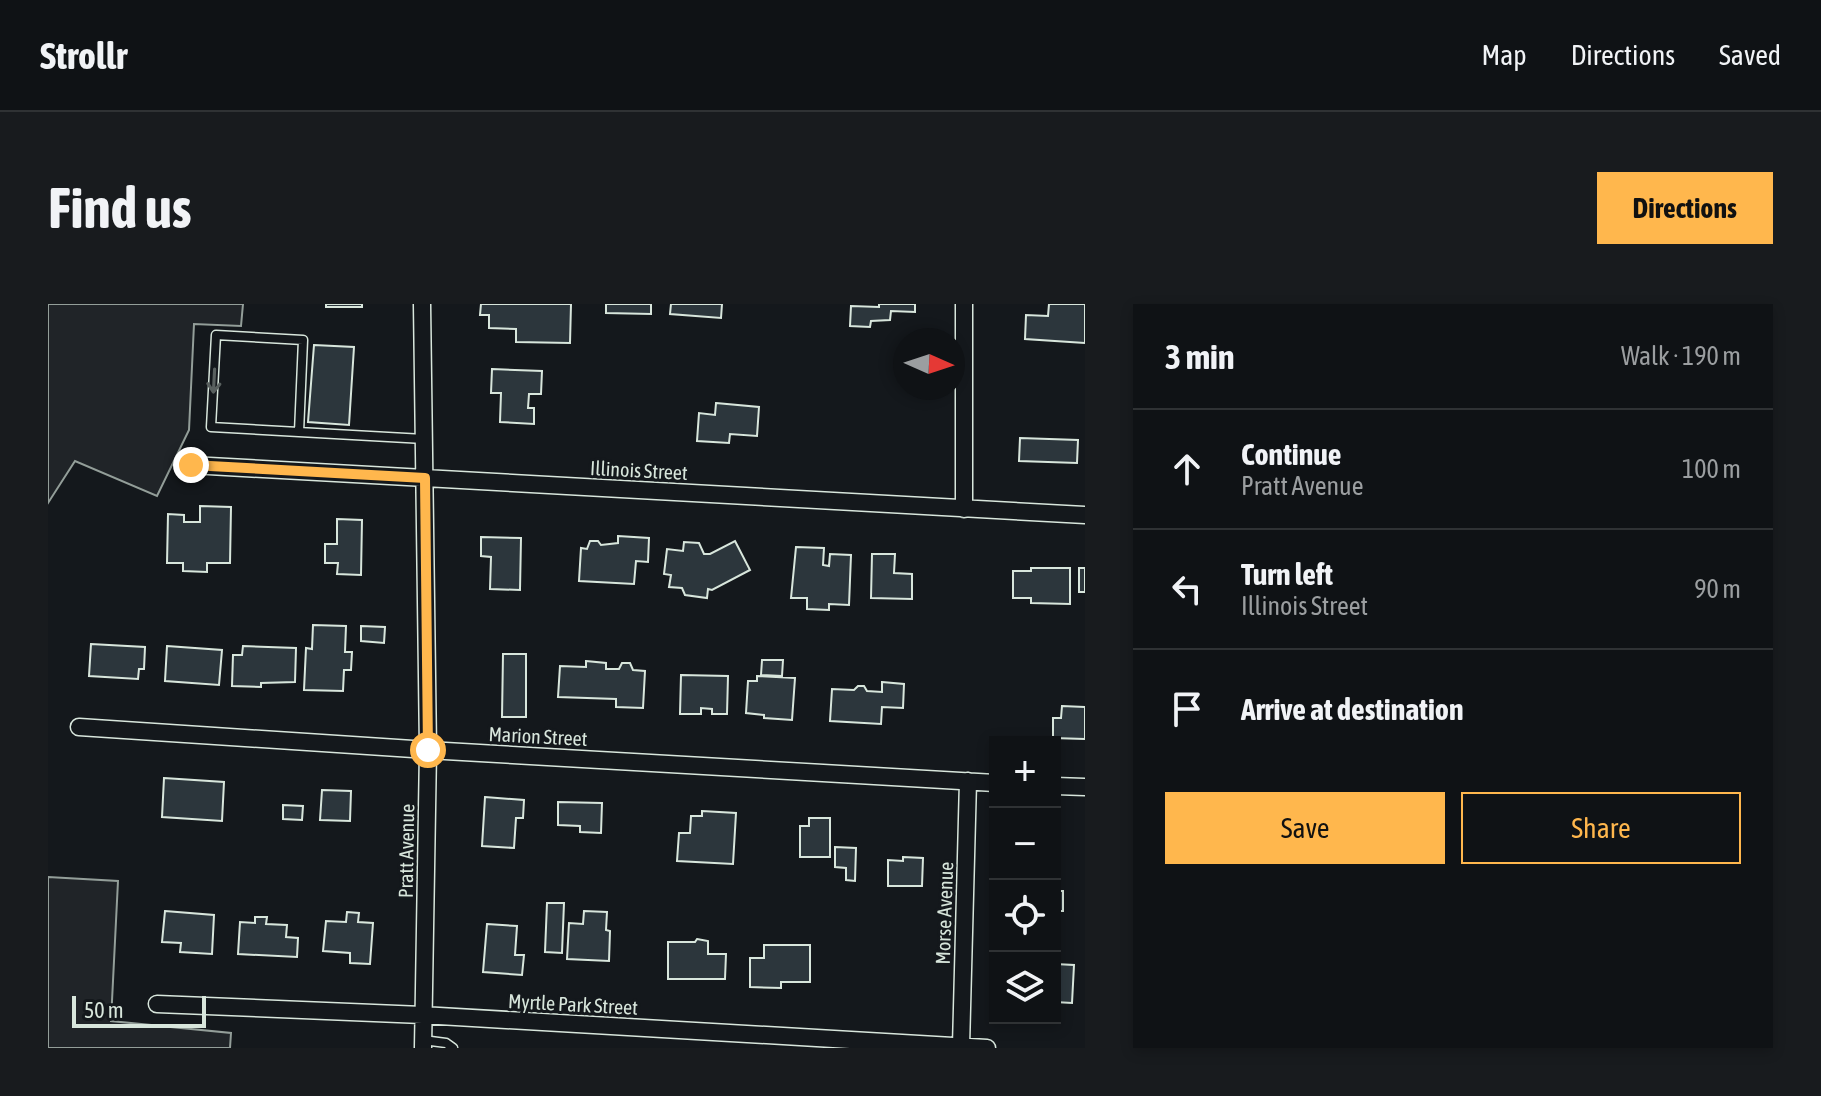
<!DOCTYPE html>
<html lang="en">
<head>
<meta charset="utf-8">
<style>
  body { margin:0; font-family:"Asap Condensed",sans-serif; background:#181b1e; color:#f1f3f6 }
  .controls { position:absolute; right:24px; bottom:24px; display:grid; overflow:hidden; border-radius:0px; box-shadow:0 4px 12px #0003 }
  .controls button { width:72px; height:72px; display:grid; place-items:center; padding:0; border:0; border-bottom:2px solid #2f3234; background:#0f1215; color:#f1f3f6; font:40px sans-serif }
  .compass { position:absolute; left:845px; top:24px; width:72px; height:72px; border-radius:50%; background:#0f1215; box-shadow:0 4px 12px #0003; rotate:93deg }
  .scale { position:absolute; left:24px; bottom:20px; width:134px; box-sizing:border-box; padding-left:8px; border:4px solid #d8e6dc; border-top:0; font-size:22px; line-height:28px; white-space:nowrap; color:#d8e6dc; -webkit-text-stroke:6px #14181c; paint-order:stroke }
  .stop { position:absolute; width:24px; height:24px; margin:-18px; border:6px solid #ffb74d; border-radius:50%; background:#fff }
  .stop.end { background:#ffb74d; border-color:#fff; box-shadow:0 2px 8px #0008 }
  .list { margin:0; padding:0; list-style:none }
  h2 { display:flex; justify-content:space-between; align-items:center; height:104px; margin:0; padding:0 32px; font-size:34px }
  h2 small { font-size:26px; font-weight:400; color:#9b9ea0 }
  .list li { display:grid; grid-template-columns:52px 1fr auto; gap:24px; align-items:center; box-sizing:border-box; height:120px; padding:0 32px; border-top:2px solid #2f3234 }
  .list b { display:block; font-size:30px; white-space:nowrap }
  .list p { margin:0; font-size:26px; white-space:nowrap; color:#9b9ea0 }
  .list em { font-size:26px; font-style:normal; color:#9b9ea0 }
  .actions { display:flex; gap:16px; padding:24px 32px }
  .actions a { flex:1; padding:18px 0; border:2px solid #ffb74d; border-radius:0px; text-align:center; font-size:28px; color:#ffb74d }
  .actions .main { background:#ffb74d; color:#111 }
  .icon { flex:none; width:44px; height:44px; fill:none; stroke:currentColor; stroke-width:2; stroke-linecap:round; stroke-linejoin:round }
  .map { position:relative; flex:none; width:1037px; height:744px; overflow:hidden; border-radius:0px }
  header { display:flex; align-items:center; gap:48px; box-sizing:border-box; height:112px; padding:0 40px; background:#0f1215; border-bottom:2px solid #2f3234 }
  header strong { font-size:38px }
  nav { display:flex; gap:44px; margin-inline-start:auto; font-size:28px }
  .intro { display:flex; align-items:center; justify-content:space-between; box-sizing:border-box; height:192px; padding:0 48px }
  h1 { margin:0; font-size:56px }
  .button { padding:20px 36px; border-radius:0px; background:#ffb74d; color:#111; font-size:28px; font-weight:700 }
  main { display:flex; gap:48px; padding:0 48px }
  aside { flex:1; background:#0f1215; border-radius:0px; box-shadow:0 4px 12px #0003 }
  .map>svg:first-child { display:block }
</style>
</head>
<body>
<header>
<strong>Strollr</strong>
<nav><a>Map</a><a>Directions</a><a>Saved</a></nav>
</header>
<div class="intro"><h1>Find us</h1><a class="button">Directions</a></div>
<main>
<div class="map">
<svg width="1037" height="744" viewBox="0 0 1037 744">
  <rect width="100%" height="100%" fill="#14181c"/>
  <path fill="#202428" stroke="#939e99" stroke-width="2" d="M0,0h195l-2,22 -47,-2 -5,106 -32,66 -82,-35 -27,42z
    M0,573l70,4 -7,140 120,12 -1,15h-182z"/>
  <path fill="#2c363c" stroke="#d8e6dc" stroke-width="2" d="M278,0h36v3h-36z
    M433,0h90l-1,39 -54,-1v-13l-27,-1v-13h-9z
    M558,0h45v10l-45,-1z
    M623,0h51l-1,14 -51,-4z
    M831,0h36v8l-24,-1 -1,9 -19,1 -1,6 -20,-1 1,-20 28,1z
    M1001,0h36v39l-60,-4 1,-24 22,1z
    M266,41l40,2 -5,78 -41,-3z
    M444,65l50,2 -1,23h-12l-1,14h6v16l-34,-2 1,-29h-10z
    M668,99l43,4 -2,29 -27,-2 -1,9 -32,-2 2,-28 16,2z
    M972,134l58,2 -1,23 -58,-2z
    M152,202l31,1 -1,56h-23v9l-24,-1v-8h-16l1,-49 16,1v7h16z
    M289,215l25,1 -1,55 -24,-1 1,-11h-13v-19h12z
    M570,232l31,2 -1,24 -12,-1 -2,23 -55,-3 2,-33 6,1 3,-8h8l3,4 17,-2z
    M433,233l40,1 -1,52 -30,-1 1,-32 -10,-1z
    M687,237l15,29 -38,20 -4,-1 -1,9 -22,-3 -3,-7 -13,-1 2,-12 -7,-1 3,-25 16,2 1,-9 15,1 5,11h6z
    M748,243l28,1 -1,17 6,1 1,-12 21,1 -2,50 -20,-1v6l-22,-1v-11h-16z
    M824,250h23l-1,19 18,1v25l-41,-1z
    M983,264h39v36l-39,-1v-5h-18v-27h18z
    M1031,264h6v24h-6z
    M265,321l33,1 -1,26h7l-1,18h-7l-1,21 -39,-1 2,-42 6,1z
    M313,322l24,1 -1,16 -23,-2z
    M43,340l54,3 -1,22h-5l-1,10 -49,-3z
    M119,342l55,4 -3,35 -54,-4z
    M195,342l53,2 -1,34 -34,1v4l-29,-1 1,-31h9z
    M455,350h23v63h-24z
    M714,356h21l-1,16 -21,-1z
    M538,357l20,2v6h13l3,-6h8l3,7 12,1 -2,37 -27,-1v-8l-58,-2 2,-31 26,1z
    M633,371l47,1 -1,38h-15v-5l-11,-1v6h-21z
    M709,372l38,2 -3,42 -28,-2v-3l-18,-2 2,-32h9z
    M834,378l22,2 -1,24 -21,-1 -1,17 -51,-3 2,-32 22,1 4,-4h6l3,5 15,1z
    M1014,402l23,1v32l-32,-1v-20h8z
    M116,474l60,4 -2,39 -60,-4z
    M274,486l29,1 -1,30 -30,-1z
    M437,493l39,3 -1,18h-7l-2,30 -32,-2z
    M510,498l44,1 -1,30 -21,-1v-6l-22,-1z
    M235,501l20,1 -1,14 -19,-1z
    M654,507l34,2 -3,51 -56,-3 2,-28h11l1,-17h11z
    M761,514h21v39h-30v-31h9z
    M787,543l21,1 -1,33 -9,-1v-12l-11,-1z
    M855,553l20,1 -1,28h-34v-26l15,1z
    M1007,587h8v20h-8z
    M499,599h17l-2,50 -17,-1z
    M117,607l49,4 -2,39 -32,-2 1,-9 -19,-1z
    M536,607l23,1 -1,18 4,1 -1,30 -42,-2 2,-36 14,1z
    M299,608l12,1 -1,9 15,1 -3,41 -20,-1v-10l-27,-2 3,-30 20,1z
    M207,613h12l-1,7 21,1 -1,12 12,1 -1,19 -59,-3 2,-32 15,1z
    M439,620l30,2 -2,29h9l-2,20 -39,-3z
    M649,635l11,2v13h18l-1,25h-57v-37h27z
    M716,641h46v37h-29v6l-31,-1v-29h14z
    M1007,660l19,1 -2,38 -17,-1z"/>
  <g fill="none" stroke-linecap="round" stroke-linejoin="round">
    <defs>
      <path id="service" d="M251,128l4,-92 -87,-5 -5,92 213,12
        M375,736l23,3 7,5"/>
      <path id="minor" d="M374,0l6,446 -5,298
        M143,161l894,50
        M916,205v-205
        M31,423l349,23 567,33
        M1007,482l30,1
        M109,700l265,11 565,33
        M913,742l7,-265"/>
    </defs>
    <use href="#service" stroke="#d8e6dc" stroke-width="11"/>
    <use href="#minor" stroke="#d8e6dc" stroke-width="19"/>
    <use href="#service" stroke="#14181c" stroke-width="8"/>
    <use href="#minor" stroke="#14181c" stroke-width="16"/>
  </g>
  <defs><path id="oneway-shaft" d="M-6 0H5M1.5-3L5.5 0L1.5 3" fill="none" stroke-width="1.6" stroke-linecap="round" stroke-linejoin="round" transform="scale(2)"/></defs>
  <use stroke="#59605f" href="#oneway-shaft" transform="translate(166 77) rotate(93)"/>
  <g fill="none" stroke-linecap="round" stroke-linejoin="round">
    <path stroke="#ffb74d" stroke-width="10" d="M143,161l234,13 3,272"/>
  </g>
  <g text-anchor="middle" dominant-baseline="central" stroke-width="6" stroke-linejoin="round" paint-order="stroke">
    <g font-size="20" fill="#d8e6dc" stroke="#14181c">
      <text transform="translate(591 166) rotate(3)">Illinois Street</text>
      <text transform="translate(490 432) rotate(3)">Marion Street</text>
      <text transform="translate(358 547) rotate(-89)">Pratt Avenue</text>
      <text transform="translate(896 609) rotate(-88)">Morse Avenue</text>
      <text transform="translate(525 700) rotate(3)">Myrtle Park Street</text>
    </g>
  </g>
</svg>
<div class="controls">
<button>+</button>
<button>−</button>
<button><svg class="icon" aria-label="locate" viewBox="0 0 24 24"><circle cx="12" cy="12" r="6"/><path d="M12 2v4M12 18v4M2 12h4M18 12h4"/></svg></button>
<button><svg class="icon" aria-label="layers" viewBox="0 0 24 24"><path d="M12 4l9 5-9 5-9-5zM3 14l9 5 9-5"/></svg></button>
</div>
<svg class="compass" viewBox="-18 -18 36 36"><path d="M0-13l5 13h-10z" fill="#e53935"/><path d="M0 13l5-13h-10z" fill="#9b9ea0"/></svg>
<div class="scale">50 m</div>
<div class="stop" style="left:380px;top:446px"></div>
<div class="stop end" style="left:143px;top:161px"></div>
</div>
<aside>
<h2>3 min<small>Walk · 190 m</small></h2>
<ul class="list">
<li><svg class="icon" aria-label="ahead" viewBox="0 0 24 24"><path d="M12 20V5M6 11l6-6 6 6"/></svg><div><b>Continue</b><p>Pratt Avenue</p></div><em>100 m</em></li>
<li><svg class="icon" aria-label="left" viewBox="0 0 24 24"><path d="M17 20v-9H6M10 6l-5 5 5 5"/></svg><div><b>Turn left</b><p>Illinois Street</p></div><em>90 m</em></li>
<li><svg class="icon" aria-label="arrive" viewBox="0 0 24 24"><path d="M6 21V4h12l-3 4 3 4H6"/></svg><div><b>Arrive at destination</b></div></li>
</ul>
<div class="actions"><a class="main">Save</a><a>Share</a></div>
</aside>
</main>
</body>
</html>
